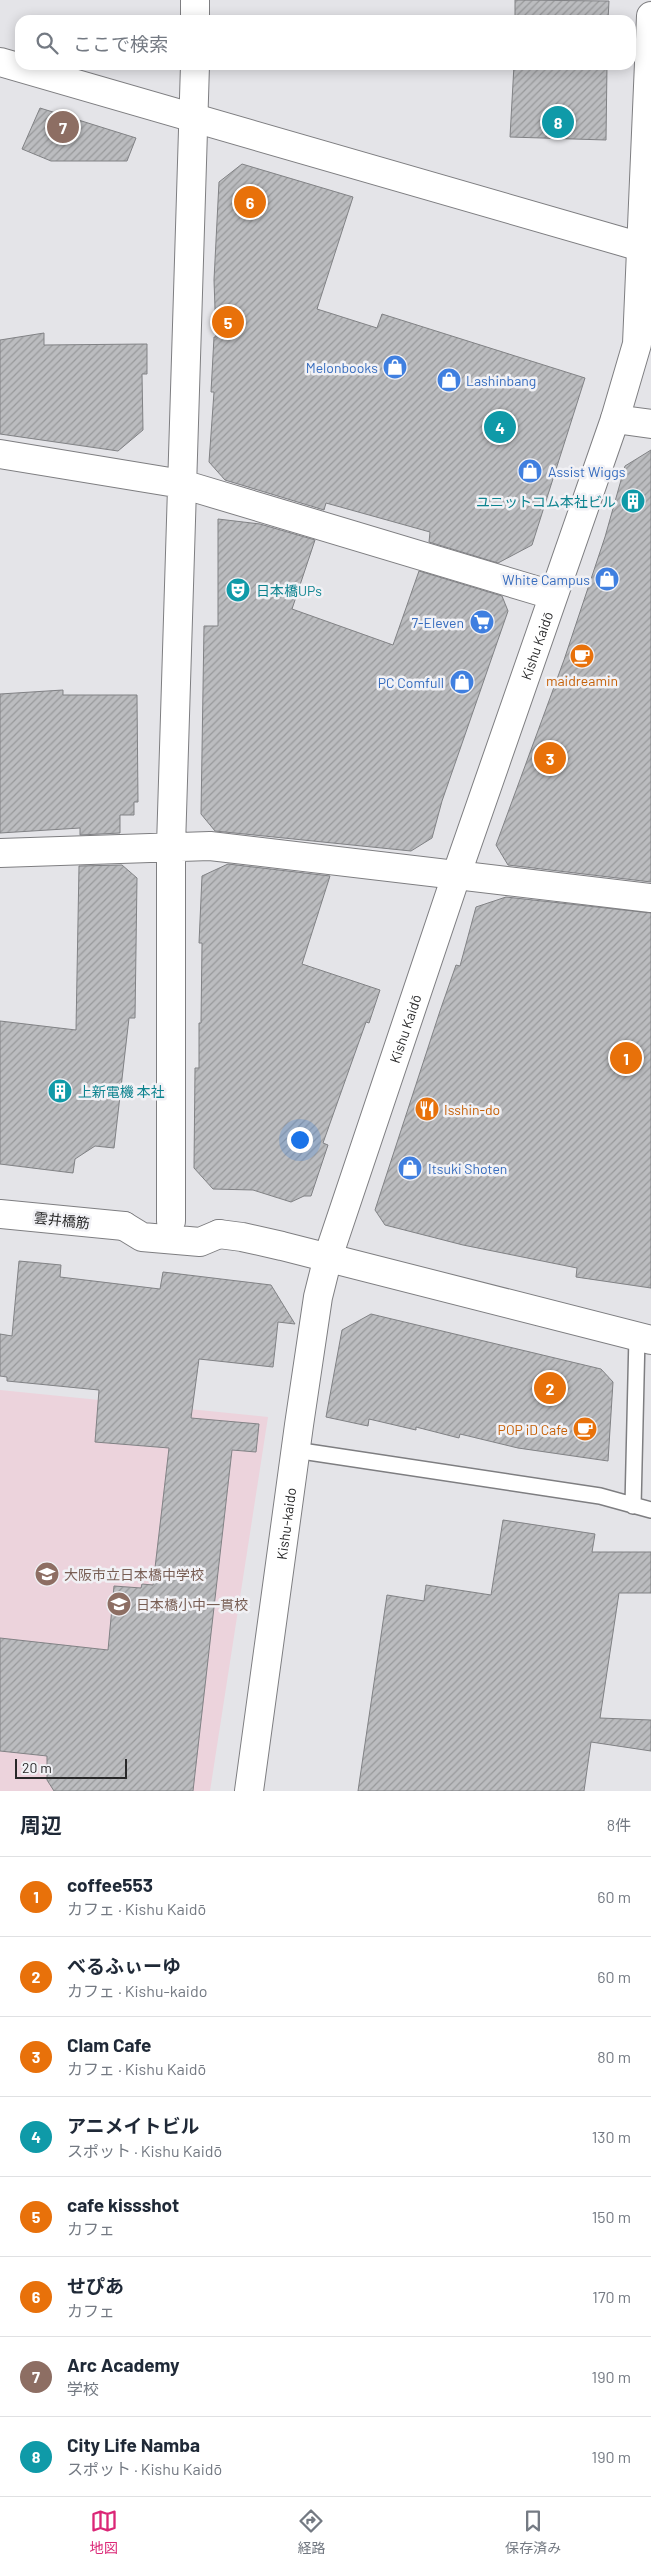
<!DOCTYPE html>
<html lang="ja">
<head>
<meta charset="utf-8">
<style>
  body { margin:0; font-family:Barlow,"Noto Sans JP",sans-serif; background:#f6f6f7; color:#1f2937 }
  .scale { position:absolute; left:15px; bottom:12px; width:112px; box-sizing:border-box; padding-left:5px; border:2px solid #282829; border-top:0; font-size:14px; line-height:18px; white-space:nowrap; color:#282829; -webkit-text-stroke:4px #f1f1f5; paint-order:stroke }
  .you { position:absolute; left:299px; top:1139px; width:18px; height:18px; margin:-12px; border:4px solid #fff; border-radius:50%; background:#1a73e8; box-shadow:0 0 0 8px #1a73e833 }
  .badge { display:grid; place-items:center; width:32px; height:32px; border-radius:50%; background:#db2777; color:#fff; font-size:16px; font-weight:700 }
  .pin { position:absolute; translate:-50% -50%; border:2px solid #fff; box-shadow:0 1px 5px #0006 }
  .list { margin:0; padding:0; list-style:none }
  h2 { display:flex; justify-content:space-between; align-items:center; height:65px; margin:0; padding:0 20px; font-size:21px }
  h2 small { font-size:16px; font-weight:400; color:#747a83 }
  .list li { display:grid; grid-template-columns:32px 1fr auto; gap:15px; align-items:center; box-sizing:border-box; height:80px; padding:0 20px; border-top:1px solid #e0e1e3 }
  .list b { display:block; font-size:19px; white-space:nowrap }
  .list p { margin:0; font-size:16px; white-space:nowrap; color:#747a83 }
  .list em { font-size:16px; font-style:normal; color:#747a83 }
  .icon { flex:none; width:28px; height:28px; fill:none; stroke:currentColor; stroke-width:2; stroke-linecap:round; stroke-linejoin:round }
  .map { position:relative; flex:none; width:651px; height:1791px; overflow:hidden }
  .search { position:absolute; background:#fff; box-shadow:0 2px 12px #0003; left:15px; right:15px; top:15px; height:55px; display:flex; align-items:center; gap:12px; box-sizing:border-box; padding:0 18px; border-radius:15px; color:#747a83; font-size:19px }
  .sheet { height:705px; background:#fff }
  nav { display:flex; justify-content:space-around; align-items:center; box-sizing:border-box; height:70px; border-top:1px solid #e0e1e3; background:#fff; font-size:14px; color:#747a83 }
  nav a { display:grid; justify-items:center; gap:2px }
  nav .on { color:#db2777 }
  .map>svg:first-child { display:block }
</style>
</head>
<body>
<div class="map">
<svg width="651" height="1791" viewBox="0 0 651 1791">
  <defs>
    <pattern id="building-hatch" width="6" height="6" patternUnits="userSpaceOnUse" patternTransform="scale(1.25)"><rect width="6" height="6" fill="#bbbcbf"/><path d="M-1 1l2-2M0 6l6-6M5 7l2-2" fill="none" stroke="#98999b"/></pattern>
  </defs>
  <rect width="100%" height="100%" fill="#e4e4e8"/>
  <path fill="#ecd3dc" d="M0,1390l268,27 -58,374h-210z"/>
  <path fill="url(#building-hatch)" stroke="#818285" d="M515,0l94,1 -1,19h-93z
    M514,65h93l-1,75 -96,-3z
    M40,108l96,30 -9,23h-76l-29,-12z
    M242,164l111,33 -36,112 60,19 5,-14 203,64 -53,167 -34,18 -69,-21 1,-10 -104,-29 -2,7 -99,-30 -16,-18 5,-70h-3l3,-55h2l-2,-57 5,-98z
    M44,333v12l103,-1v30h-5l1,56 -25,21 -118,-17v-94z
    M651,450v432l-143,-17 -12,-20 68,-185 41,-123 20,-71z
    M218,519l42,5 55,16 -23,69 101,36 26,-74 83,25 6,15 -66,190 -10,37 -21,13 -196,-20 -14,-17 3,-188h14z
    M63,690v5h74l1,107h-4v13h-14v18l-40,2v-7l-80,5v-139z
    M228,864l102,12 -28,88 78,26 -11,33 -3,-1 -43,121 5,2 -17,51h-7l-13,6 -38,-12 -40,-1 -19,-21 1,-100h4v-45h2l1,-80h-3l3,-67z
    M122,865l15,13 -2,140h-6l-15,130 -19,-2 -20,13 -2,14 -73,-9v-143l76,9 3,-164z
    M506,897l145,16v375l-75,-11 1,-9 -114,-23 -78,-20 -10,-15 65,-199 16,-46 4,1 16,-59z
    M19,1261l42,4 -1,12 100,12 3,-17 108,13 24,39 -17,-2 -5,45 -74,-8 -8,59 68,6 -3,28 -24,-2 -39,341h-139l-7,-11v-24l-47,-5v-113l108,12 6,-64 27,2 1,-4 11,1 16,-137 -74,-6 4,-52 -92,-9v-4l-7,-1v-42l12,2z
    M371,1314l230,55 12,13 -5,79 -90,-13 -58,-14 -1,4 -43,-11v3l-47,-11 -1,7 -42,-9 16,-87z
    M503,1520l92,14 -3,18h59v41h-32l-19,125 51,2v31l-60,-9 -7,49h-226l29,-196 37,6 2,-16 65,10z"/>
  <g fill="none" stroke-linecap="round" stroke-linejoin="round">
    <defs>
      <path id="service" d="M295,1450l305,46 51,14
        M633,1506l4,-170"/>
      <path id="minor" d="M195,0v20
        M615,419l36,5
        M0,454l182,30 370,111
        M0,853l210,-7 441,52
        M171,1221v-375l24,-781
        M124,1226l18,11 58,5 19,-8"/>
      <g id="tertiary">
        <path d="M0,62l641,185"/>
        <path d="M0,1214l124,12"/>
        <path d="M219,1234l23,3 40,9 369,94"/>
        <path id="s1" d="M249,1791l50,-366 19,-128 10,-40 128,-381 159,-457 22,-75 14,-328"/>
      </g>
    </defs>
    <use href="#service" stroke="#7e7e81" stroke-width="18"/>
    <use href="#minor" stroke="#7e7e81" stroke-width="30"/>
    <use href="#tertiary" stroke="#7e7e81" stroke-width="30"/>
    <use href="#service" stroke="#fff" stroke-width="15"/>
    <use href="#minor" stroke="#fff" stroke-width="28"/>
    <use href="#tertiary" stroke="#fff" stroke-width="28"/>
  </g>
  <defs>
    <symbol id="shop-disc" viewBox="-11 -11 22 22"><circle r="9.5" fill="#3f7fe0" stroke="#f1f1f5"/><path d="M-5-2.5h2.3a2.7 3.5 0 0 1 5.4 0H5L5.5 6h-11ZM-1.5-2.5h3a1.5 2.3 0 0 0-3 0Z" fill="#fff"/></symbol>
    <symbol id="building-disc" viewBox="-11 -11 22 22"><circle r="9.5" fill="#0f9aa8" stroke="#f1f1f5"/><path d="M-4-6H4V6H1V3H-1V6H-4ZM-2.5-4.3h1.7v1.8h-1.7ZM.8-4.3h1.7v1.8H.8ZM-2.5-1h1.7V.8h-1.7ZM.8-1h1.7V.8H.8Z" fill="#fff"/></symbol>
    <symbol id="theatre-disc" viewBox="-11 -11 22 22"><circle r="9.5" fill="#0f9aa8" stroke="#f1f1f5"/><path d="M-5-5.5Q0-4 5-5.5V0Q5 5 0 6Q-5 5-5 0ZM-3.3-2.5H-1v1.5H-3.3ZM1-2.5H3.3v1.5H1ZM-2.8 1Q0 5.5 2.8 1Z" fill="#fff"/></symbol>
    <symbol id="supermarket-disc" viewBox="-11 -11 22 22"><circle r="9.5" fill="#3f7fe0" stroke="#f1f1f5"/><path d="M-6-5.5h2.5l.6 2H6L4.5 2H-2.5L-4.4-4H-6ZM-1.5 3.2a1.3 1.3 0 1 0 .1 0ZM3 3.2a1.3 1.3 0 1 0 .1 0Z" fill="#fff"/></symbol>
    <symbol id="cafe-disc" viewBox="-11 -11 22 22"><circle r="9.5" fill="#e8710a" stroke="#f1f1f5"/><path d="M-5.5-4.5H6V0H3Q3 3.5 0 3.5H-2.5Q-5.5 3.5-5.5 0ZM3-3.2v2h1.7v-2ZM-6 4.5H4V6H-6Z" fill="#fff"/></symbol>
    <symbol id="restaurant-disc" viewBox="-11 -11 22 22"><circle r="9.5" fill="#e8710a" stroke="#f1f1f5"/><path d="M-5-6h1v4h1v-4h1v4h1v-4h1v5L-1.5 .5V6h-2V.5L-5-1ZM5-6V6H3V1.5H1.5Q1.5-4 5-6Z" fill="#fff"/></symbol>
    <symbol id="school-disc" viewBox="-11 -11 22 22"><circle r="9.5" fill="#8d6e63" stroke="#f1f1f5"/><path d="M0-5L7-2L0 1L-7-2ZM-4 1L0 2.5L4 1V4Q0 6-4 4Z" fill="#fff"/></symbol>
  </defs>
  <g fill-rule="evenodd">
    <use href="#shop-disc" x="381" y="353" width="28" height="28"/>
    <use href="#shop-disc" x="435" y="366" width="28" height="28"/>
    <use href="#shop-disc" x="516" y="457" width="28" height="28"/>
    <use href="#building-disc" x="619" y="487" width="28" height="28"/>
    <use href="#shop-disc" x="593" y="565" width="28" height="28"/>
    <use href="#theatre-disc" x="224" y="576" width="28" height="28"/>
    <use href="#supermarket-disc" x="468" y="608" width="28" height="28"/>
    <use href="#cafe-disc" x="568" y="642" width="28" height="28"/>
    <use href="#shop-disc" x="448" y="668" width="28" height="28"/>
    <use href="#building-disc" x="46" y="1077" width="28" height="28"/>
    <use href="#restaurant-disc" x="413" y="1095" width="28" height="28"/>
    <use href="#shop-disc" x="396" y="1154" width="28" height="28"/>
    <use href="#cafe-disc" x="571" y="1415" width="28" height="28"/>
    <use href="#school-disc" x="33" y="1560" width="28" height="28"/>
    <use href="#school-disc" x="105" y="1590" width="28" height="28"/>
  </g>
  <g text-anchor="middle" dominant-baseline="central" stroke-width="5" stroke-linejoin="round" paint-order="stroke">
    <g font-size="14" fill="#366cbe" stroke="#f1f1f5" text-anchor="end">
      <text x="378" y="367">Melonbooks</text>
      <text x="466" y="380" text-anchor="start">Lashinbang</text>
      <text x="548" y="471" text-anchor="start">Assist Wiggs</text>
      <text x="590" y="579">White Campus</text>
      <text x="464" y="622">7-Eleven</text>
      <text x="444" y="682">PC Comfull</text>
      <text x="428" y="1168" text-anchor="start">Itsuki Shoten</text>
    </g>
    <g font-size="14" fill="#0d838f" stroke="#f1f1f5" text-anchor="start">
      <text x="616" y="501" text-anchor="end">ユニットコム本社ビル</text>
      <text x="256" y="590">日本橋UPs</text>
      <text x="78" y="1091">上新電機 本社</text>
    </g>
    <g font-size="14" fill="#282829" stroke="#f1f1f5">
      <text stroke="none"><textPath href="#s1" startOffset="1186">Kishu Kaidō</textPath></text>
      <text stroke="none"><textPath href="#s1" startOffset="781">Kishu Kaidō</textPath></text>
      <text transform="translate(62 1220) rotate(6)">雲井橋筋</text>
      <text stroke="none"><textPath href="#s1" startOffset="270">Kishu-kaido</textPath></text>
    </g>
    <g font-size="14" fill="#c56008" stroke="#f1f1f5">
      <text x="582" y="680">maidreamin</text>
      <text x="444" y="1109" text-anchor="start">Isshin-do</text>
      <text x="568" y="1429" text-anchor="end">POP iD Cafe</text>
    </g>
    <g font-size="14" fill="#785e54" stroke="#f1f1f5" text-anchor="start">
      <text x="64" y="1574">大阪市立日本橋中学校</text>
      <text x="136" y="1604">日本橋小中一貫校</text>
    </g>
  </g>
</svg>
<div class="scale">20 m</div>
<div class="you"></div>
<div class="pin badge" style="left:626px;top:1058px;background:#e8710a">1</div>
<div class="pin badge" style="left:550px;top:1388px;background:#e8710a">2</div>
<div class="pin badge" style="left:550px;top:758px;background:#e8710a">3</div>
<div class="pin badge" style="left:500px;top:427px;background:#0f9aa8">4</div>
<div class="pin badge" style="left:228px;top:322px;background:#e8710a">5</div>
<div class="pin badge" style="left:250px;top:202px;background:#e8710a">6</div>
<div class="pin badge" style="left:63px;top:127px;background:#8d6e63">7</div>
<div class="pin badge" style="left:558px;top:122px;background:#0f9aa8">8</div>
<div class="search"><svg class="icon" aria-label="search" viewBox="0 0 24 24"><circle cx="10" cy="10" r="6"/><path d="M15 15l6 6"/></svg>ここで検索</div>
</div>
<section class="sheet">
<h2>周辺<small>8件</small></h2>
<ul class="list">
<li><span class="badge" style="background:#e8710a">1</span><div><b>coffee553</b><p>カフェ · Kishu Kaidō</p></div><em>60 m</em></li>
<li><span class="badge" style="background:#e8710a">2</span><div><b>べるふぃーゆ</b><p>カフェ · Kishu-kaido</p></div><em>60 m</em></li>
<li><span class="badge" style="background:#e8710a">3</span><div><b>Clam Cafe</b><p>カフェ · Kishu Kaidō</p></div><em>80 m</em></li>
<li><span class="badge" style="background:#0f9aa8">4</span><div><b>アニメイトビル</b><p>スポット · Kishu Kaidō</p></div><em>130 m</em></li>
<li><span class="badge" style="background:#e8710a">5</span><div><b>cafe kissshot</b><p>カフェ</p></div><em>150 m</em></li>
<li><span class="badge" style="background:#e8710a">6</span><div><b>せぴあ</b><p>カフェ</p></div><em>170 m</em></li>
<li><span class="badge" style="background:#8d6e63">7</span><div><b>Arc Academy</b><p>学校</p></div><em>190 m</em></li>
<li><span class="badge" style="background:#0f9aa8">8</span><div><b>City Life Namba</b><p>スポット · Kishu Kaidō</p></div><em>190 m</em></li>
</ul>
</section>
<nav>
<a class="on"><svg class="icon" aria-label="map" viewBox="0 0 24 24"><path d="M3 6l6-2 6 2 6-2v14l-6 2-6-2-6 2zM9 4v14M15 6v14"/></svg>地図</a>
<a><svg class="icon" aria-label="directions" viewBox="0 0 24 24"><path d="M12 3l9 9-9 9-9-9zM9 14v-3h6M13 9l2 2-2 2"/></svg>経路</a>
<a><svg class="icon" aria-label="saved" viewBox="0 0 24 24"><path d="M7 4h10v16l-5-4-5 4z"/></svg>保存済み</a>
</nav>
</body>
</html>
